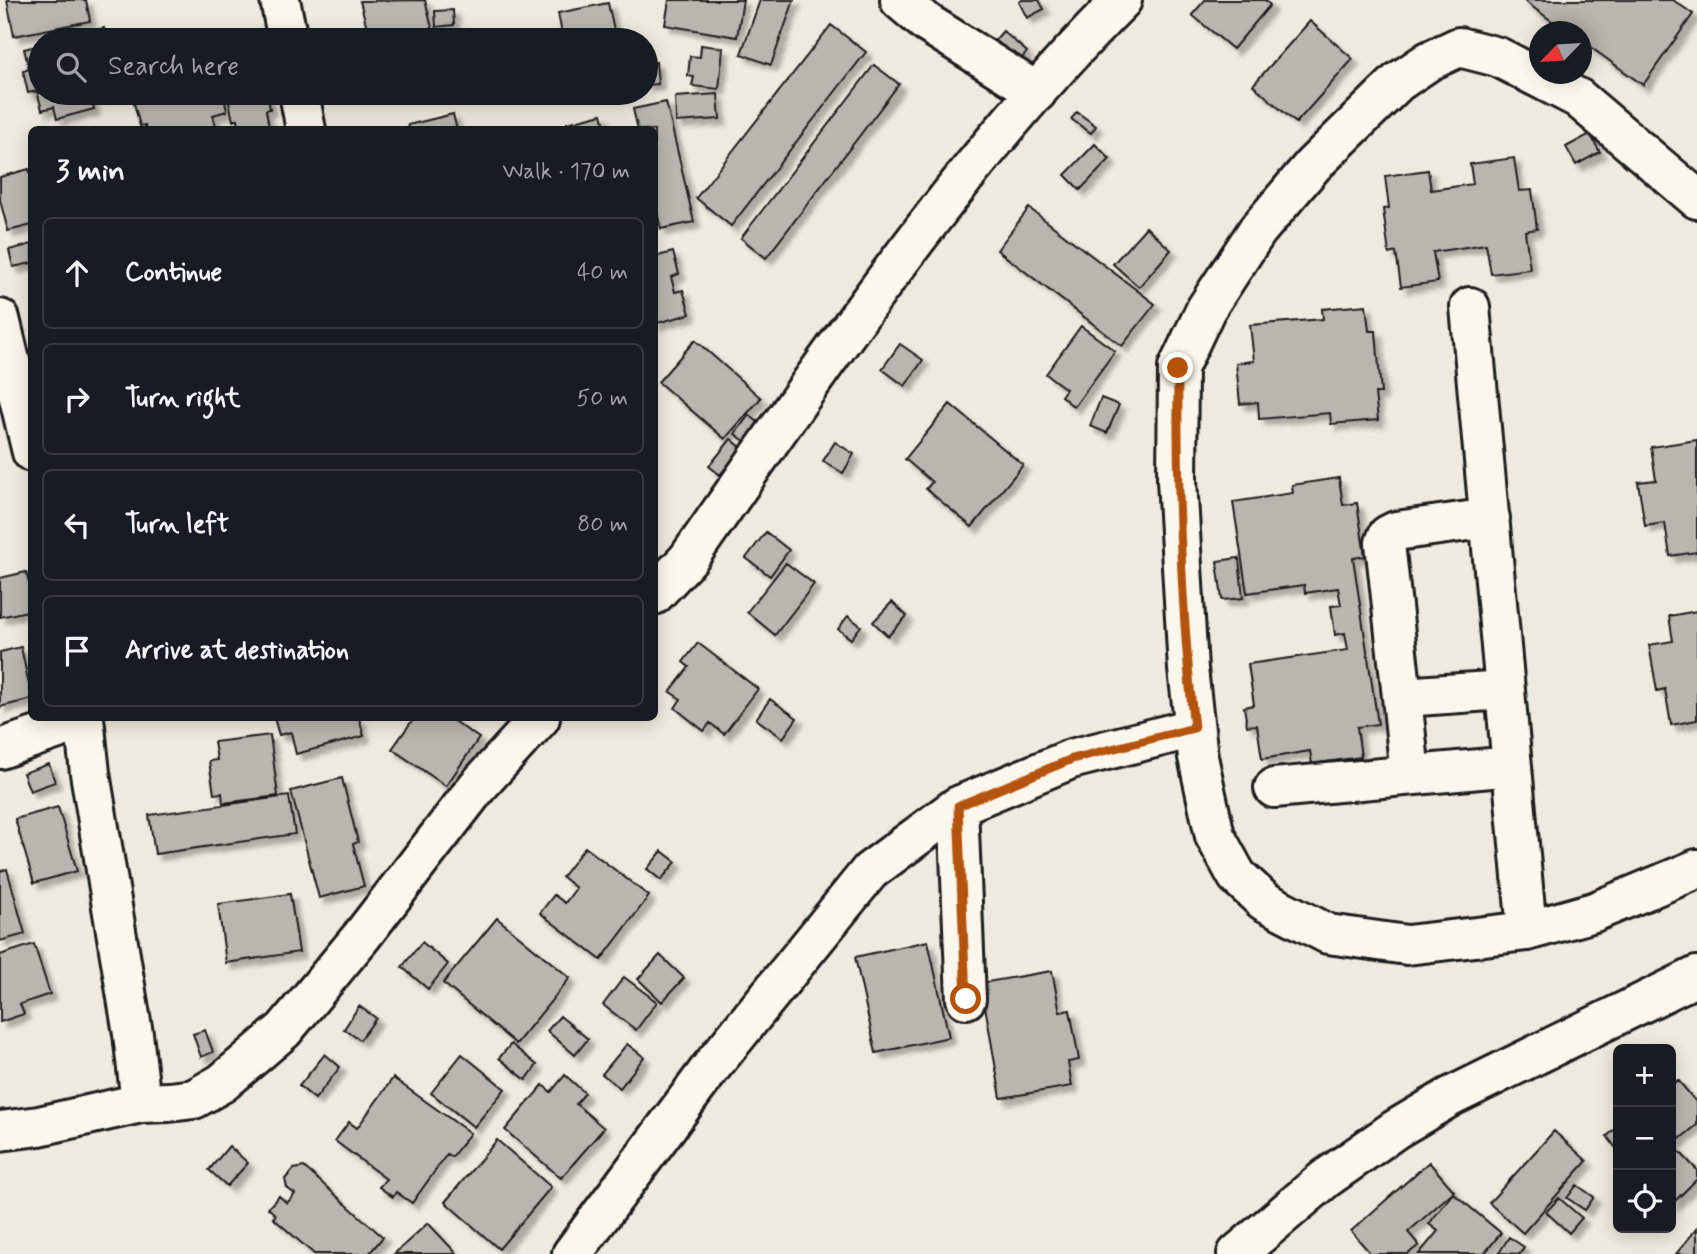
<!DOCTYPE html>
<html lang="en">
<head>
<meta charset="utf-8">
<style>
  body { margin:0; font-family:Mynerve,sans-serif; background:#20242c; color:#f1f3f6 }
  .controls { position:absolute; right:21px; bottom:21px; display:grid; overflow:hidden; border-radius:10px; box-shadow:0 4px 18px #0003 }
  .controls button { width:63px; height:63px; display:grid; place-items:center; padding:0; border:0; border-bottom:2px solid #363941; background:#171b24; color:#f1f3f6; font:35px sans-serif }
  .compass { position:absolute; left:1529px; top:21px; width:63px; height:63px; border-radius:50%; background:#171b24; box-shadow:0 4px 18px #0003; rotate:245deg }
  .stop { position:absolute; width:21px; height:21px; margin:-16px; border:5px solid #b45309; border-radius:50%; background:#fff }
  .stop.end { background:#b45309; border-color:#fff; box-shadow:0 2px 7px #0008 }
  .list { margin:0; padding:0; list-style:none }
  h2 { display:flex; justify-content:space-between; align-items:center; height:91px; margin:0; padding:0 28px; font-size:30px }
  h2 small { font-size:23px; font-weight:400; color:#9ea1a6 }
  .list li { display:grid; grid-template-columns:46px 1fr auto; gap:21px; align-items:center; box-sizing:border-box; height:112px; margin:0 14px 14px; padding:0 14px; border:2px solid #363941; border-radius:10px }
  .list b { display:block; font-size:26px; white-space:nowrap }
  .list em { font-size:23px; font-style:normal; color:#9ea1a6 }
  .icon { flex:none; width:38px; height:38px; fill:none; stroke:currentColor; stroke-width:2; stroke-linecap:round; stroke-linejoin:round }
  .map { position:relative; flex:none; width:1697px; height:1254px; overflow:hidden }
  .search { position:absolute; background:#171b24; box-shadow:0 4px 18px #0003; left:28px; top:28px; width:630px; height:77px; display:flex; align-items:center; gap:18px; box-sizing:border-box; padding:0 24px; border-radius:38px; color:#9ea1a6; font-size:26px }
  .panel { position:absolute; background:#171b24; box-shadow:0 4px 18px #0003; left:28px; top:126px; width:630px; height:595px; border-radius:10px }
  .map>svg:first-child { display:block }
</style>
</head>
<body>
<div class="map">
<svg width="1697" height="1254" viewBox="0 0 1697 1254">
  <defs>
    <filter id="shadow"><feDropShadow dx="6" dy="6" stdDeviation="2" flood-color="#0004"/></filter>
  </defs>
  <rect width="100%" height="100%" fill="#eeeadf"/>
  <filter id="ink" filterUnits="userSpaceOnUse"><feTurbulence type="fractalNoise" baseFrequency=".0143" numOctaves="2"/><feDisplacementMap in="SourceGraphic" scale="14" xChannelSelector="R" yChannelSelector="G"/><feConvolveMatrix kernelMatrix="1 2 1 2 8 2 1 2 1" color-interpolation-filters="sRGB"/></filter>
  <g filter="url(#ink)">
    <path fill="#b9b6af" stroke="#1c1c1c" stroke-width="2" filter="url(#shadow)" d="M7,0h79l4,21 -76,15z
      M425,0l9,36 -19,4h-56l-1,-5 10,-3 -8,-31z
      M669,0h74l-6,37 -72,-12z
      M760,0h34l-23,65 -30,-11z
      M1022,0h17l5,9 -17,9 -8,-16z
      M1205,0h60l5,5 -37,44 -41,-34z
      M1523,0h150l20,14 -50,71 -61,-44v-9h-15z
      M608,3l8,37h-53l-5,-27z
      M453,10l1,15 -18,2 -1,-16z
      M1310,21l43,38 -57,64 -43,-38z
      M831,25l35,27 -135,174 -35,-28z
      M104,28l4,12h-50z
      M1003,31l24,21 -14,18 -25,-22z
      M40,45v48h69l-18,5 3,11 -37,10 -3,-12 -12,3 -5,-19 -9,2 -5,-22 6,-2 -5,-20z
      M701,45l22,3 -4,41 -27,-3 2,-9 -6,-1 2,-20 10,1z
      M656,62l2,22 -12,1v-21z
      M874,65l25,19 -133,174 -25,-20z
      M144,93h79l4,18 -14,4 4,15h-71l-1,-5 -5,1 -8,-30z
      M251,93h16l3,16 -4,1 3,17 -29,3 -2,-11 -5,2 -5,-24z
      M718,94l2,25 -44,3 -1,-25z
      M666,102l28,120 -33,7 -7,-30v-69h-16l-5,-21z
      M1077,112l19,14 -5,7 -20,-14z
      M453,114l4,16h-48l-1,-5z
      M602,114l4,16h-38l-1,-7z
      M1590,134l10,18 -24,13 -10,-18z
      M1095,144l15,15 -30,31 -15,-15z
      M1514,158l5,33 13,-1 5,39 -12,2 5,38 -39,5 -5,-30 -53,8 5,30 -37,5 -5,-35 -7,2 -6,-45 6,-1 -4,-32 43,-6 3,20 42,-6 -3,-20z
      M29,169l3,11v45l-24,6 -8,-31v-23z
      M1029,208l126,96 -33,42 -125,-96z
      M1146,227l25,23 -32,37 -26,-23z
      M32,244v19l-19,4 -4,-17z
      M673,252l6,22 -8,3 4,15 8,-2 7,24 -36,10v-67z
      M1366,305l3,26h7l5,62h-6l3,27 -47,4 -1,-11 -71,6 -1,-17 -18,2 -4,-41 18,-2 -4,-36 73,-6 -1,-10z
      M1081,326l34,25 -41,56 -13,-11 5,-7 -20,-15z
      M695,340l66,58 -36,41 -67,-57z
      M900,344l23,16 -18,26 -23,-17z
      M1101,398l18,7 -12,28 -17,-7z
      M950,404l73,61 -51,62 -46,-38 6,-7 -27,-23z
      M749,415l14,11 -14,18 -14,-10z
      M731,439l11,9 -22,27 -11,-9z
      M1697,440v112l-27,4 -5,-33 -20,3 -7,-44 18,-2 -5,-33z
      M835,442l19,12 -11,19 -20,-12z
      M1339,478l4,27 14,-2 8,53 -12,2 25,166 -21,3 4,30 -49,7 -2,-13 -48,8 -5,-34 -10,1 -3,-19 10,-2 -6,-41 100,-14 -3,-17 -10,2 -4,-29 10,-1 -3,-17 -33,5 -1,-8 -57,8 -14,-91 60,-9 -1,-8z
      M766,532l23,18 -19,26 -24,-18z
      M1239,558l4,40 -21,2 -5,-39z
      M786,563l28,21 -39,51 -28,-23z
      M26,572l6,23v15l-32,7v-39z
      M892,602l15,14 -19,20 -15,-14z
      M1697,611v109l-26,5 -6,-36 -8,2 -8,-46 24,-4 -4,-25z
      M848,616l13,10 -10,13 -13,-10z
      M698,643l60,46 -34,45 -14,-11 -6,8 -29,-23 6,-9 -11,-7 19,-25 -6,-5z
      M21,647l11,52 -32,8v-55z
      M770,699l27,19 -14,20 -27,-19z
      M274,718h85l5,18 -68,18 -5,-22 -12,3z
      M414,718h35l30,20 -33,48 -54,-37z
      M270,735l8,61 -55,7 -1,-10 -8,1 -5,-33 8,-1 -3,-18z
      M49,764l6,18 -25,9 -7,-18z
      M342,778l16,64 -5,2 11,42 -45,12 -28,-107z
      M289,796l6,38 -140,20 -6,-39z
      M58,807l19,64 -43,12 -19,-64z
      M585,847l64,49 -48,64 -61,-47 14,-18 11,8 11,-15 -14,-11z
      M662,851l14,11 -15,18 -14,-11z
      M7,869l18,65 -25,7v-70z
      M290,894l9,58 -73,11 -8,-59z
      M497,918l73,60 -54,66 -73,-61z
      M928,941l21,96 -73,16 -21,-96z
      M422,942l26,22 -20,25 -26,-22z
      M34,944l16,50 -30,10 4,10 -24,8v-67z
      M660,955l24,23 -22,24 -24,-23z
      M1052,971l8,41 10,-2 9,50 -11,2 4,24 -71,12 -20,-115z
      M624,977l33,25 -21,28 -33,-25z
      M359,1006l17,12 -16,22 -16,-11z
      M560,1016l28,23 -13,16 -28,-24z
      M205,1030l8,22 -12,5 -8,-23z
      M511,1044l26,21 -11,15 -27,-22z
      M627,1044l17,13 -24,31 -18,-14z
      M325,1054l15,13 -25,32 -16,-13z
      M462,1054l43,35 -31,38 -43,-34z
      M565,1075l20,18 -9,11 28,24 -43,50 -56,-48 38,-45 8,7z
      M393,1078l77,55 -18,24 -5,-3 -35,49 -16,-11 -3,5 -14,-10 7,-8 -51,-38 14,-19 8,6z
      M1678,1080l19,23v22l-26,21v-61z
      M1618,1127v24l-11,-15z
      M1554,1131l33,30 -64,72 -34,-30z
      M497,1140l54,47 -52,62 -54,-47z
      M229,1146l19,17 -21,23 -18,-16z
      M1676,1148l21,22v9l-26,26v-52z
      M1429,1162l25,29 -46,41 11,13 -11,9h-37l-20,-23z
      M304,1167l79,70 -14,17h-55l-41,-36 3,-3 -8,-7 11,-12 8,7 8,-9 -8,-6 -2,-9 9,-10z
      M1577,1185l17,12 -9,13 -18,-12z
      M1453,1193l48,40 -17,21h-65l19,-23 -9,-7z
      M1559,1198l23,20 -13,15 -23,-21z
      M428,1223l29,31h-63z
      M1697,1228v26h-21z
      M1509,1237l15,10 -4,7 -21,-1z"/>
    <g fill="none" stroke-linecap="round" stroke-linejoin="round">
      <defs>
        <path id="minor" d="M280,0l8,40
          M900,0l27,23 110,69
          M299,93l7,37
          M1697,199l-119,-101 -80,-41 -39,-10 -30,14 -31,21 -85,83 -56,66 -51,78 -28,59 -1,112 11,189 10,88 17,79 22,40 27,25 64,33 79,11 120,-14 67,-19 103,-43
          M1470,307l57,624
          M0,319l32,133
          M1490,518l-94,13 -8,4 -3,8 17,154 103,-7
          M654,595l34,-36c135,-193 267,-392 434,-559
          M1402,697l8,78
          M0,749l84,-29
          M1274,788l238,-22
          M958,806l8,193
          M141,1103l28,-1 25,-3 28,-16 62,-53 77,-93 116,-150 63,-69
          M0,1131l39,-5 102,-23 -8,-69 -43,-261 -6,-55
          M572,1254l140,-188 158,-195 88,-65 113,-47 123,-31
          M1237,1254l88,-75 71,-50 54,-32 247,-121"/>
      </defs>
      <use href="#minor" stroke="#1c1c1c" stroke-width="44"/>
      <use href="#minor" stroke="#fbf7ec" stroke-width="38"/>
    </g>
  </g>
  <g fill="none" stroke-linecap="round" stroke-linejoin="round" filter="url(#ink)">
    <path stroke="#b45309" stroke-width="9" d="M966,999l-8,-193 114,-47 122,-31c-13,-120 -17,-240 -16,-360"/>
  </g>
</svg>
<div class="controls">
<button>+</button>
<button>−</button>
<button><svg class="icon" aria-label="locate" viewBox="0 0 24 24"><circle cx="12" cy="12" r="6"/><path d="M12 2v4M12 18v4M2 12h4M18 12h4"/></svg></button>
</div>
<svg class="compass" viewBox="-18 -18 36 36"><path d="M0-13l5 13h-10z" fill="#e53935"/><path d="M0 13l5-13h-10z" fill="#9ea1a6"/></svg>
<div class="stop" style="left:966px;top:999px"></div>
<div class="stop end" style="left:1178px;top:368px"></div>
<div class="search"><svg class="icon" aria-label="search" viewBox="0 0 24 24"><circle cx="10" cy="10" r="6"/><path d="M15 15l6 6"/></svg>Search here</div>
<section class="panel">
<h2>3 min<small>Walk · 170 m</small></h2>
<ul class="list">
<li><svg class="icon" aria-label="ahead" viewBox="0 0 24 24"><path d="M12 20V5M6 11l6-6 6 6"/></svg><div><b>Continue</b></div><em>40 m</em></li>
<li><svg class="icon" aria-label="right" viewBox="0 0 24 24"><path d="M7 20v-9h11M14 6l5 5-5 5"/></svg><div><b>Turn right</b></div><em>50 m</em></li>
<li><svg class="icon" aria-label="left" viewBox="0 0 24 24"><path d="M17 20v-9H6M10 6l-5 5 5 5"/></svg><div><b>Turn left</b></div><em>80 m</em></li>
<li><svg class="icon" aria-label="arrive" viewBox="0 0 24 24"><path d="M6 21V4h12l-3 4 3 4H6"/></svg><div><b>Arrive at destination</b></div></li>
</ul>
</section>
</div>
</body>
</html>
